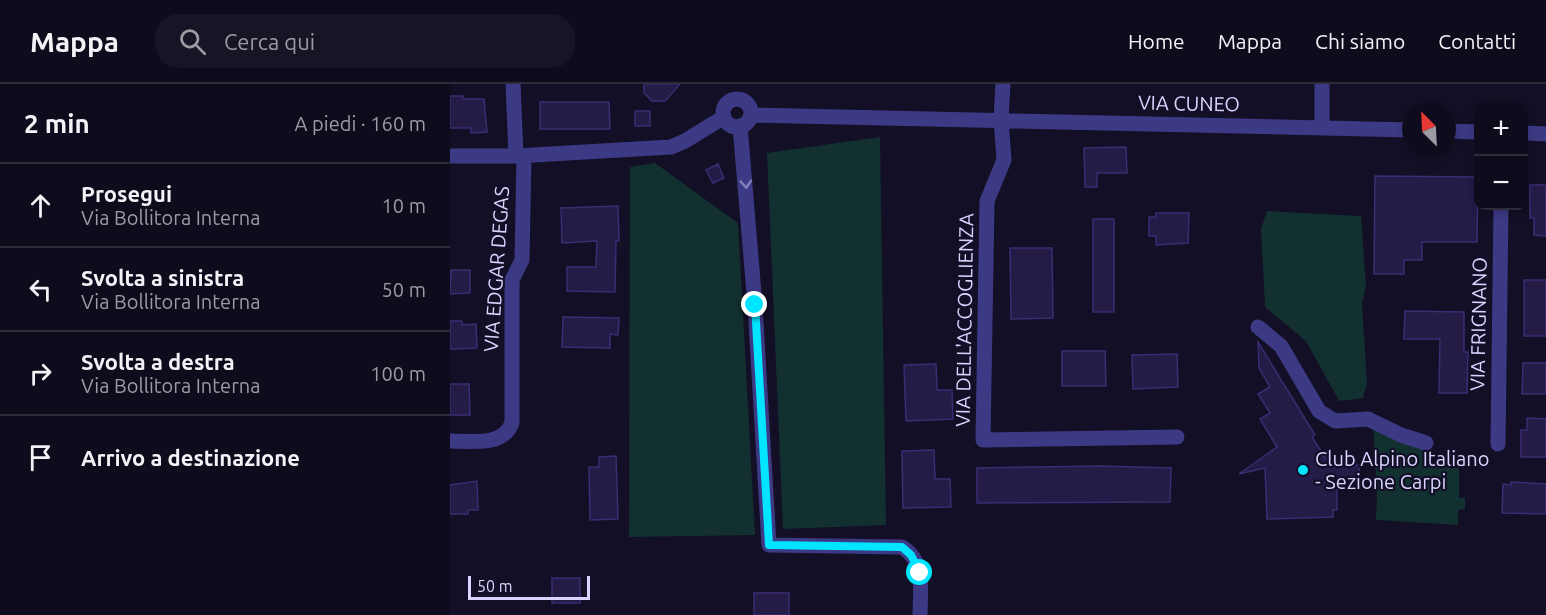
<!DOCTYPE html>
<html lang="it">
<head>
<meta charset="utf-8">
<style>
  body { margin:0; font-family:Ubuntu,sans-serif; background:#171425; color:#f1f3f6 }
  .controls { position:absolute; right:18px; top:18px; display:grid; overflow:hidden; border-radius:12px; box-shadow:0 3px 9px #0003 }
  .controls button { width:54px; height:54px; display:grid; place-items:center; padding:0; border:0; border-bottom:2px solid #2e2b3b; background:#0e0b1c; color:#f1f3f6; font:30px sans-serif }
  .compass { position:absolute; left:952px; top:18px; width:54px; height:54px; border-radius:50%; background:#0e0b1c; box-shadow:0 3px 9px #0003; rotate:336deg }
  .scale { position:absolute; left:18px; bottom:15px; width:122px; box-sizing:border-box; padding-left:6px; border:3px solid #d9d4ff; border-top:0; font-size:16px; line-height:21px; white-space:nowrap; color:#d9d4ff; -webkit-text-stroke:4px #130f26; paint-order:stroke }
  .stop { position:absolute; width:18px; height:18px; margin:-14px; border:4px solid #00e5ff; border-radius:50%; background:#fff }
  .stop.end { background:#00e5ff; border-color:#fff; box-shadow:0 2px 6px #0008 }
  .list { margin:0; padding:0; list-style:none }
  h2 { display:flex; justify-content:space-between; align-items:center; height:78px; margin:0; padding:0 24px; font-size:26px }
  h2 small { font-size:20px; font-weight:400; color:#9b9ba3 }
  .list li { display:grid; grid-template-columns:39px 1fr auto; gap:18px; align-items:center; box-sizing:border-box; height:84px; padding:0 24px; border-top:2px solid #2e2b3b }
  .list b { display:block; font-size:22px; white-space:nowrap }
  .list p { margin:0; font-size:20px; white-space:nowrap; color:#9b9ba3 }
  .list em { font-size:20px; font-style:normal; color:#9b9ba3 }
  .icon { flex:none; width:33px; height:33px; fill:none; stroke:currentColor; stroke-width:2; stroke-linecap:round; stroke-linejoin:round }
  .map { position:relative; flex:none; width:1096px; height:531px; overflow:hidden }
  header { display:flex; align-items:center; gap:36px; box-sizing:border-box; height:84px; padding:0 30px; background:#0e0b1c; border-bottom:2px solid #2e2b3b }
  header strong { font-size:28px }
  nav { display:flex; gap:33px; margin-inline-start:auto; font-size:21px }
  .search { width:420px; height:54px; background:#171425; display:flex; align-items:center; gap:15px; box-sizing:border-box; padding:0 21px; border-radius:24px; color:#9b9ba3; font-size:22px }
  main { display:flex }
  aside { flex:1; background:#0e0b1c }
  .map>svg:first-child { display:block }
</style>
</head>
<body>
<header>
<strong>Mappa</strong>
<div class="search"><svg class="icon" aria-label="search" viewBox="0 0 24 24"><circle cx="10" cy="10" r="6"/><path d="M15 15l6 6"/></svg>Cerca qui</div>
<nav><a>Home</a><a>Mappa</a><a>Chi siamo</a><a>Contatti</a></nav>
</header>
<main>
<aside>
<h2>2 min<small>A piedi · 160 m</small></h2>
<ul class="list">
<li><svg class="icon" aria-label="ahead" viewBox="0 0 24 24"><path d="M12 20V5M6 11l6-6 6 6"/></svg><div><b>Prosegui</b><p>Via Bollitora Interna</p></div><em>10 m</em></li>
<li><svg class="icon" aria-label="left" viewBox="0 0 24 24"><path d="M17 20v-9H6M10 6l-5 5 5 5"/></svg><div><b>Svolta a sinistra</b><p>Via Bollitora Interna</p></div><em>50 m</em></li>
<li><svg class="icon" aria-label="right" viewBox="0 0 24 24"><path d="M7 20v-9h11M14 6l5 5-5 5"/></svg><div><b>Svolta a destra</b><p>Via Bollitora Interna</p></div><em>100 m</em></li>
<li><svg class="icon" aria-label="arrive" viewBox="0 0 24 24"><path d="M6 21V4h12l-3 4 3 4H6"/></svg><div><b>Arrivo a destinazione</b></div></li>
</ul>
</aside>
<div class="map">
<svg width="1096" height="531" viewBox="0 0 1096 531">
  <rect width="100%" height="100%" fill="#130f26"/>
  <path fill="#12302f" d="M430,53l6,388 -103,4 -16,-376z
    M205,79l83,60 17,312 -126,2 1,-370z
    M817,127l94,5 5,71 -4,16 5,81 -4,14 -24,3 -33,-60 -41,-34 -4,-78z
    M923,337l26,19 28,11 1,15 31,2v30h6v11l-7,1v15l-82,-5 1,-24z"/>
  <path fill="#241b47" stroke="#3b2d73" stroke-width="1.5" d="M194,0h36l-15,17h-13l-8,-8z
    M0,12h13v3h21l3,33 -16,1v-5h-21z
    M90,18h69l1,27h-70z
    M185,27h15v15h-15z
    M676,63l1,26h-30v14h-12l-1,-39z
    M268,80l6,14 -11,5 -7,-13z
    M925,92l103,1 -1,65h-55v18h-18v14h-30z
    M1080,101h16v51l-12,-1v-17h-4z
    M168,122l1,35h-3l-1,51 -48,-1v-24h29l1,-26 -35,2 -1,-35z
    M706,129h33l-1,30 -32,2v-9h-7v-19h7z
    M643,135h21v93h-21z
    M560,164h42l1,70 -42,1z
    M1,186h19v23l-20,1z
    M1074,196h22v56h-22z
    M955,227l59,1v40h4l-1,41h-28l1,-54h-36z
    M113,233l56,1 -1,17 -8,-1v14l-48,-1z
    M0,237h12v4l14,-1 1,24 -27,1z
    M808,258l57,93 -3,2 19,30 28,-2v14l-22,1v30h-4v7l-66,2 -2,-51 -26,6 38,-27 -17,-28 10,-6 -12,-19 12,-7 -11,-19z
    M612,267h43l1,35h-44z
    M727,270l1,33 -45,2 -1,-34z
    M1073,279h23v31h-24z
    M486,280l1,26h15l1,29 -47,2 -2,-56z
    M0,300h19l1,31h-20z
    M1077,334l19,1v38h-25v-27h6z
    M484,366l1,29h15l1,28 -48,1 -1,-57z
    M166,372l2,63 -28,1 -1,-53h10v-10z
    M650,382l71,2 -1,34 -193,1v-35z
    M27,397l1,29h-10v4h-18v-29z
    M1061,398l35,2v30l-44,-1 1,-29 8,1z
    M102,494h28v25h-28z
    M304,509h35v22h-35z"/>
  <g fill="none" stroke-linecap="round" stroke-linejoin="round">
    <path stroke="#3d3a85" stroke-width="15" d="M63,0l3,72
      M553,0l-2,35 3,41 -17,41 -4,239 194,-3
      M273 29a14 14 0 1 1 28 0a14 14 0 1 1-28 0Z
      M301,31l660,15
      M290,42l15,179 14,240 133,2c24,14 18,45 18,68
      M872,43v-43
      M997,47l31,1
      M1074,49l22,1
      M0,72h66l155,-9 14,-6 39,-24
      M808,243l23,19 38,65 16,10 33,-2 33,16 25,8
      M0,357c21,0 53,6 62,-18v-143l10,-20 2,-104
      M1048,360l3,-238"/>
  </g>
  <defs><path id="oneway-chevron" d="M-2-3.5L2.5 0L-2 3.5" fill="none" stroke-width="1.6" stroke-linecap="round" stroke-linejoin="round" transform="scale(1.5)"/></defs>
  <use stroke="#837fbc" href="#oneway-chevron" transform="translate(296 100) rotate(86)"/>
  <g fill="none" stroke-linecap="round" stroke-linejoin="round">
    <path stroke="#00e5ff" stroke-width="8" d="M305,221l14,240 133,2 9,8 9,18"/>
  </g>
  <circle fill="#00e5ff" stroke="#130f26" stroke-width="2" cx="853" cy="386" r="6"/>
  <g text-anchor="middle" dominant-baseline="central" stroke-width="4.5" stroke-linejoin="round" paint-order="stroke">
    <g font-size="20" fill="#d9d4ff" stroke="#130f26">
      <text transform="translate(739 19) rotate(1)">VIA CUNEO</text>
      <text transform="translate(46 185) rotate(-86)">VIA EDGAR DEGAS</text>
      <text transform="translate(514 236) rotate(-89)">VIA DELL'ACCOGLIENZA</text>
      <text transform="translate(1028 240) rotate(-89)">VIA FRIGNANO</text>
    </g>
    <g font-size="20" fill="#d9d4ff" stroke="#130f26" text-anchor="start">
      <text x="865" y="374">Club Alpino Italiano<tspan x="865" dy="23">- Sezione Carpi</tspan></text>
    </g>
  </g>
</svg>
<div class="controls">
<button>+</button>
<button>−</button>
</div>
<svg class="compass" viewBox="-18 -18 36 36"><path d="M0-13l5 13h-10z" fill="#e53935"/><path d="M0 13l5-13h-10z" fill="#9b9ba3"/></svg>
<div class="scale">50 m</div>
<div class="stop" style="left:470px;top:489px"></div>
<div class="stop end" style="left:305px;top:221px"></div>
</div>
</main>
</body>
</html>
